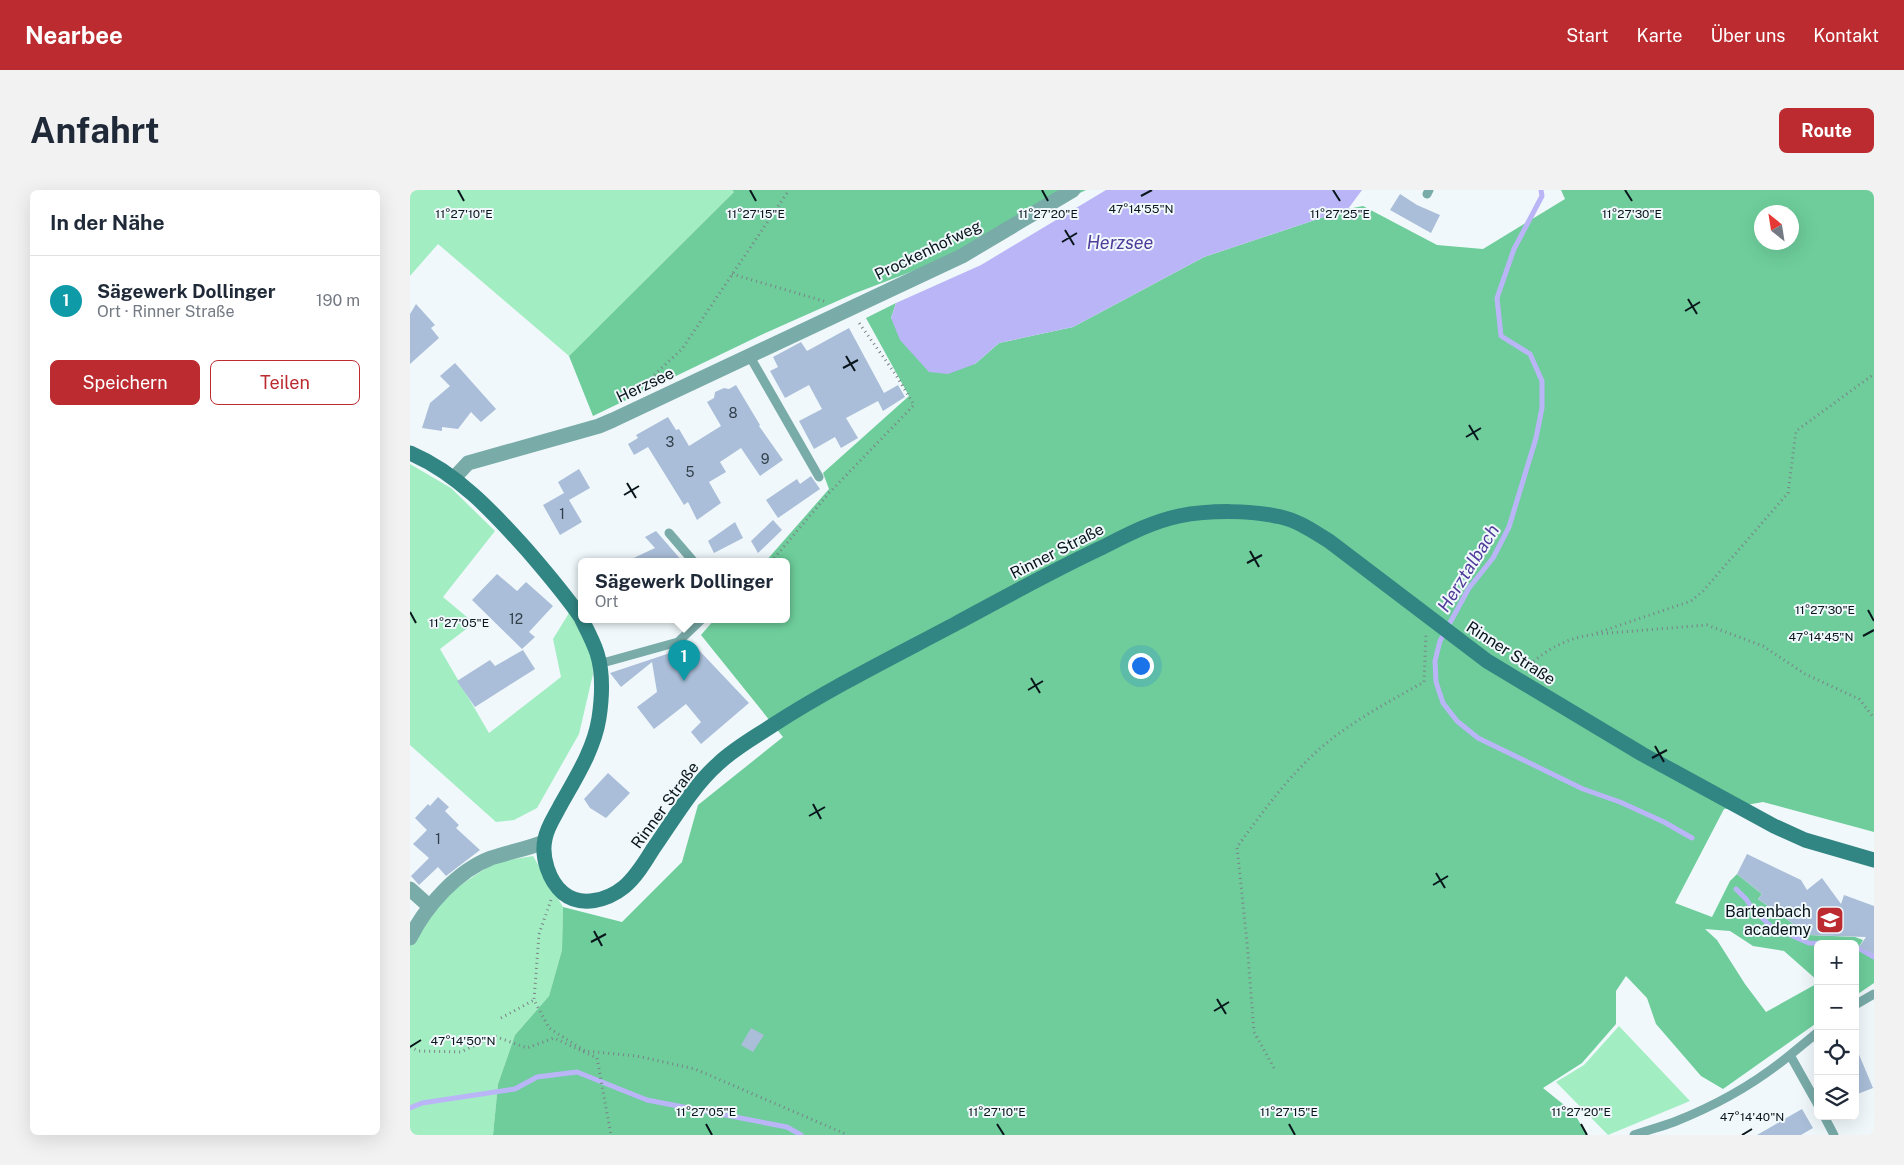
<!DOCTYPE html>
<html lang="de">
<head>
<meta charset="utf-8">
<style>
  body { margin:0; font-family:"Public Sans",sans-serif; background:#f2f2f3; color:#1f2937 }
  .controls { position:absolute; right:15px; bottom:15px; display:grid; overflow:hidden; border-radius:8px; box-shadow:0 5px 20px #0002 }
  .controls button { width:45px; height:45px; display:grid; place-items:center; padding:0; border:0; border-bottom:1px solid #e0e1e3; background:#fff; color:#1f2937; font:25px sans-serif }
  .compass { position:absolute; left:1344px; top:15px; width:45px; height:45px; border-radius:50%; background:#fff; box-shadow:0 5px 20px #0002; rotate:330deg }
  .you { position:absolute; left:730px; top:475px; width:18px; height:18px; margin:-12px; border:4px solid #fff; border-radius:50%; background:#1a73e8; box-shadow:0 0 0 8px #1a73e833 }
  .badge { display:grid; place-items:center; width:32px; height:32px; border-radius:50%; background:#bb2b2f; color:#fff; font-size:16px; font-weight:700 }
  .pin { position:absolute; translate:-50% -41px; filter:drop-shadow(0 1px 2px #0008) }
  .pin::after { content:''; position:absolute; top:26px; width:18px; height:15px; background:inherit; clip-path:polygon(0 0,100% 0,50% 100%) }
  .popup { position:absolute; left:168px; top:368px; width:212px; height:65px; box-sizing:border-box; display:grid; place-content:center; border-radius:8px; background:#fff; filter:drop-shadow(0 1px 4px #0005); font-size:16px; white-space:nowrap; color:#747a83 }
  .popup b { font-size:19px; color:#1f2937 }
  .popup::after { content:''; position:absolute; left:50%; top:100%; margin-left:-10px; border:10px solid transparent; border-top-color:#fff }
  .list { margin:0; padding:0; list-style:none }
  h2 { display:flex; justify-content:space-between; align-items:center; height:65px; margin:0; padding:0 20px; font-size:21px }
  h2 small { font-size:16px; font-weight:400; color:#747a83 }
  .list li { display:grid; grid-template-columns:32px 1fr auto; gap:15px; align-items:center; box-sizing:border-box; height:90px; padding:0 20px; border-top:1px solid #e0e1e3 }
  .list b { display:block; font-size:19px; white-space:nowrap }
  .list p { margin:0; font-size:16px; white-space:nowrap; color:#747a83 }
  .list em { font-size:16px; font-style:normal; color:#747a83 }
  .actions { display:flex; gap:10px; padding:15px 20px }
  .actions a { flex:1; padding:11px 0; border:1px solid #bb2b2f; border-radius:8px; text-align:center; font-size:18px; color:#bb2b2f }
  .actions .main { background:#bb2b2f; color:#fff }
  .icon { flex:none; width:28px; height:28px; fill:none; stroke:currentColor; stroke-width:2; stroke-linecap:round; stroke-linejoin:round }
  .map { position:relative; flex:none; width:1464px; height:945px; overflow:hidden; border-radius:8px }
  header { display:flex; align-items:center; gap:30px; box-sizing:border-box; height:70px; padding:0 25px; background:#bb2b2f; color:#fff }
  header strong { font-size:24px }
  nav { display:flex; gap:28px; margin-inline-start:auto; font-size:18px }
  .intro { display:flex; align-items:center; justify-content:space-between; box-sizing:border-box; height:120px; padding:0 30px }
  h1 { margin:0; font-size:35px }
  .button { padding:12px 22px; border-radius:8px; background:#bb2b2f; color:#fff; font-size:18px; font-weight:700 }
  main { display:flex; gap:30px; padding:0 30px }
  aside { flex:1; background:#fff; border-radius:8px; box-shadow:0 5px 20px #0002 }
  .map>svg:first-child { display:block }
</style>
</head>
<body>
<header>
<strong>Nearbee</strong>
<nav><a>Start</a><a>Karte</a><a>Über uns</a><a>Kontakt</a></nav>
</header>
<div class="intro"><h1>Anfahrt</h1><a class="button">Route</a></div>
<main>
<aside>
<h2>In der Nähe<small></small></h2>
<ul class="list">
<li><span class="badge" style="background:#0f9aa8">1</span><div><b>Sägewerk Dollinger</b><p>Ort · Rinner Straße</p></div><em>190 m</em></li>
</ul>
<div class="actions"><a class="main">Speichern</a><a>Teilen</a></div>
</aside>
<div class="map">
<svg width="1464" height="945" viewBox="0 0 1464 945">
  <rect width="100%" height="100%" fill="#f0f8fb"/>
  <path fill="#a3edc3" d="M0,0h322l2,2 -165,164 -131,-112 -28,32z
    M0,274l41,24 44,43 -52,66 31,26 -34,26 49,84 72,-56 -8,-38 24,-39 14,31 2,43 -14,60 -42,74 -23,12 -18,2 -86,-77z
    M123,666l30,51 -1,43 -13,46 -34,39 -17,49 -5,51h-83v-196l19,-33 66,-44z
    M1209,836l71,75 -82,34 -52,-53 28,-17z"/>
  <path fill="#6ecd9b" fill-rule="evenodd" d="M322,0h354l-136,67 -97,37 -92,41 -168,81 -24,-60 165,-164z
    M1151,0h313v642l-111,-30 -39,7 -49,94 37,14 18,-36 7,-7 25,20 -4,5 51,36 46,2 8,3 -4,7 15,7v29l-19,13v-52h-37v37l-34,-30 -31,-5 -23,-15 -25,-2 12,11 28,44 21,28 52,-29v39l-95,67 -22,-13 -45,-52 -9,-26 -21,-22 -10,15v33l-34,39 -39,25 31,25 13,22h-1094l5,-51 17,-49 34,-39 13,-46 1,-43 59,15 60,-60 16,-57 85,-68 -82,-102 13,-15h72v-58h-21l64,-73 -6,-16 86,-77 -43,-78 30,-15 -5,15 84,46 24,-21 74,-16 131,-70 144,-48 15,-3 74,39 46,4 82,-50zM1352,22h30v30h-30z"/>
  <path fill="#bab5f7" d="M696,0h256l-14,19 -144,48 -131,70 -74,16 -24,21 -27,10 -19,-2 -29,-32 -9,-22 5,-15 85,-38z"/>
  <g fill="none" stroke-linecap="round" stroke-linejoin="round">
    <path stroke="#bab5f7" stroke-width="5" d="M1131,0l1,6 -28,53 -17,49 4,38 29,18 12,27v27l-6,30 -27,89 -16,31 -24,30 -29,53 -5,20 1,21 7,21 14,18 21,17 105,51 37,13 44,20 28,16
      M1326,699l10,10 7,11 19,17 37,16 42,1
      M1445,756l19,11
      M0,918l12,-5 93,-14 22,-12 40,-5 70,28 140,27 14,8"/>
  </g>
  <path fill="#aabed9" d="M990,4l17,11 23,10 -9,18 -41,-23z
    M6,114l19,21 -4,3 8,10 -29,26v-50z
    M439,138l35,65 14,-8 7,12 -22,14 -5,-10 -32,17 12,20 -17,10 -6,-11 -21,12 -15,-28 23,-12 -13,-24 -24,13 -15,-27 8,-4 -5,-10 28,-15 6,9z
    M45,173l41,46 -15,13 -10,-10 -13,17 -16,-2v4l-20,-3 8,-25 20,-17 -10,-10z
    M326,195l24,40 -1,1 24,34 -23,16 -19,-28 -21,14 6,10 -17,10 12,21 -24,17 -9,-18 -4,3 -36,-58 -14,8 -6,-11 10,-6 -2,-3 32,-18 8,13 3,-1 10,17 32,-20 -14,-24 7,-4 1,-6 9,-4 5,1z
    M169,279l11,19 -21,12 13,22 -22,13 -17,-30 21,-12 -6,-11z
    M401,286l9,13 -42,29 -12,-18 31,-21 3,5z
    M363,330l9,10 -24,23 -7,-12z
    M325,332l8,16 -29,15 -6,-12z
    M246,341l27,31h-58l30,-14 -10,-11z
    M87,384l20,17 9,-9 27,24 -24,26 6,5 -13,12 -50,-49z
    M284,455l55,58 -48,41 -10,-12 10,-10 -15,-18 -32,25 -17,-22 20,-15 -5,-30 -31,25 -11,-14z
    M113,460l12,19 -60,38 -18,-26 33,-21 5,6z
    M198,583l22,20 -24,25 -16,-10 -6,-9z
    M28,607l11,10 -4,4 14,14 -3,3 24,22 -34,26 -8,-9 -19,18 -8,-9 18,-18 -16,-14 14,-14 -12,-12 13,-14 2,2z
    M1337,664l54,26 6,10 15,-12 19,26 3,-9 30,11v48l-15,-7 7,-10 -57,-2 -51,-36 4,-5 -25,-20z
    M341,838l13,7 -11,17 -12,-7z
    M1445,855l18,43 -18,7z
    M1392,919l11,19 -12,7h-44z"/>
  <g fill="none" stroke-linecap="round" stroke-linejoin="round">
    <path stroke="#798387" stroke-width="3" stroke-dasharray="1 4" stroke-linecap="butt" d="M322,84l95,28
      M226,202l46,-43 107,-159
      M361,372l58,-69 85,-88 -18,-30 -39,-55
      M1187,444l110,-9 56,21 42,28 54,25 15,19
      M1116,478c18,-17 40,-30 65,-33l100,-34 12,-10 85,-98 8,-62 78,-57
      M141,710l-12,34 -5,66 15,28 36,23 52,5 58,13 153,66
      M91,828l33,-18
      M0,857l9,4 42,1 33,-16 33,12 27,-10 43,20 14,77
      M864,878l-20,-36 -7,-90 -10,-95c24,-33 48,-66 78,-94 32,-29 71,-50 109,-71l2,-48"/>
    <path stroke="#79aba8" stroke-width="9" d="M1017,4l2,-4
      M339,165l70,122
      M259,343l25,29
      M189,474l79,-22 23,-22
      M1445,815l19,-11
      M1408,842l-28,23 28,50
      M1414,926l10,19
      M1224,945c13,-5 27,-8 40,-13 41,-16 82,-39 116,-67"/>
    <path stroke="#79aba8" stroke-width="15" d="M44,288l14,-15 131,-37 14,-6 349,-164 111,-66
      M0,699l19,17
      M0,748c16,-32 47,-67 81,-80 18,-6 36,-9 53,-16"/>
    <path stroke="#318582" stroke-width="15" d="M0,263c47,20 83,59 117,97 19,22 38,44 55,69
      M172,430c5,10 11,21 15,33 6,19 5,45 2,65 -5,32 -24,61 -39,88 -5,10 -13,21 -15,33 -4,18 4,42 18,54 18,15 45,7 61,-6 12,-10 21,-25 29,-38 21,-30 39,-62 66,-86 16,-15 36,-26 54,-38 59,-38 122,-69 184,-102 48,-26 95,-52 144,-75 26,-13 50,-26 78,-32 31,-6 71,-6 102,1 18,4 33,15 48,24l158,120 155,93 132,72 31,14 69,20"/>
  </g>
  <path fill="none" stroke="#09161b" stroke-width="2" d="M48,0l6,11M340,0l6,11M632,0l6,11M923,0l7,11M1215,0l7,11M731,6l11,-6M655,40l9,15M652,52l15,-9M1278,109l9,15M1275,121l15,-9M436,166l9,15M433,178l15,-8M1059,235l9,15M1056,247l15,-9M217,293l9,15M214,305l15,-9M840,361l9,16M837,373l15,-8M1458,420l6,11M0,422l6,11M1453,446l11,-6M621,488l9,15M618,500l15,-9M1245,556l9,16M1242,568l15,-8M403,614l8,15M399,626l16,-9M1026,683l9,15M1023,695l15,-9M184,741l8,15M181,752l15,-8M807,809l9,15M804,821l15,-9M0,857l11,-7M296,934l6,11M587,934l7,11M879,934l6,11M1171,934l6,11M1332,945l10,-6"/>
  <defs>
    <symbol id="university-square" viewBox="-11 -11 22 22"><rect x="-9" y="-9" width="18" height="18" rx="4" fill="#bb2b2f" stroke="#f0f8fb"/><path d="M0-5L7-2L0 1L-7-2ZM-4 1L0 2.5L4 1V4Q0 6-4 4Z" fill="#fff"/></symbol>
  </defs>
  <g fill-rule="evenodd">
    <use href="#university-square" x="1404" y="714" width="32" height="32"/>
  </g>
  <g text-anchor="middle" dominant-baseline="central" stroke-width="4" stroke-linejoin="round" paint-order="stroke">
    <g font-size="14" fill="#31404a">
      <text x="323" y="223">8</text>
      <text x="260" y="252">3</text>
      <text x="355" y="269">9</text>
      <text x="280" y="282">5</text>
      <text x="152" y="324">1</text>
      <text x="106" y="429">12</text>
      <text x="28" y="649">1</text>
    </g>
    <g font-size="16" fill="#09161b" stroke="#f0f8fb">
      <text transform="translate(518 60) rotate(-26)">Prockenhofweg</text>
      <text transform="translate(235 195) rotate(-25)">Herzsee</text>
      <text transform="translate(647 361) rotate(-27)">Rinner Straße</text>
      <text transform="translate(1101 463) rotate(33)">Rinner Straße</text>
      <text transform="translate(255 615) rotate(-54)">Rinner Straße</text>
    </g>
    <g font-size="16" fill="#09161b" stroke="#f0f8fb" text-anchor="end">
      <text x="1401" y="721">Bartenbach<tspan x="1401" dy="18">academy</tspan></text>
    </g>
    <g font-size="18" font-style="italic" fill="#4f3b9a" stroke="#f0f8fb">
      <text x="710" y="52">Herzsee</text>
      <text transform="translate(1058 378) rotate(-58)">Herztalbach</text>
    </g>
  </g>
  <g font-size="12" text-anchor="middle" fill="#09161b" stroke="#f0f8fb" stroke-width="4" stroke-linejoin="round" paint-order="stroke">
    <text x="731" y="23">47°14'55"N</text>
    <text x="54" y="28">11°27'10"E</text>
    <text x="346" y="28">11°27'15"E</text>
    <text x="638" y="28">11°27'20"E</text>
    <text x="930" y="28">11°27'25"E</text>
    <text x="1222" y="28">11°27'30"E</text>
    <text x="1415" y="424">11°27'30"E</text>
    <text x="49" y="437">11°27'05"E</text>
    <text x="1411" y="451">47°14'45"N</text>
    <text x="53" y="855">47°14'50"N</text>
    <text x="296" y="926">11°27'05"E</text>
    <text x="587" y="926">11°27'10"E</text>
    <text x="879" y="926">11°27'15"E</text>
    <text x="1171" y="926">11°27'20"E</text>
    <text x="1342" y="931">47°14'40"N</text>
  </g>
</svg>
<div class="controls">
<button>+</button>
<button>−</button>
<button><svg class="icon" aria-label="locate" viewBox="0 0 24 24"><circle cx="12" cy="12" r="6"/><path d="M12 2v4M12 18v4M2 12h4M18 12h4"/></svg></button>
<button><svg class="icon" aria-label="layers" viewBox="0 0 24 24"><path d="M12 4l9 5-9 5-9-5zM3 14l9 5 9-5"/></svg></button>
</div>
<svg class="compass" viewBox="-18 -18 36 36"><path d="M0-13l5 13h-10z" fill="#e53935"/><path d="M0 13l5-13h-10z" fill="#747a83"/></svg>
<div class="you"></div>
<div class="pin badge" style="left:274px;top:491px;background:#0f9aa8">1</div>
<div class="popup"><b>Sägewerk Dollinger</b>Ort</div>
</div>
</main>
</body>
</html>
